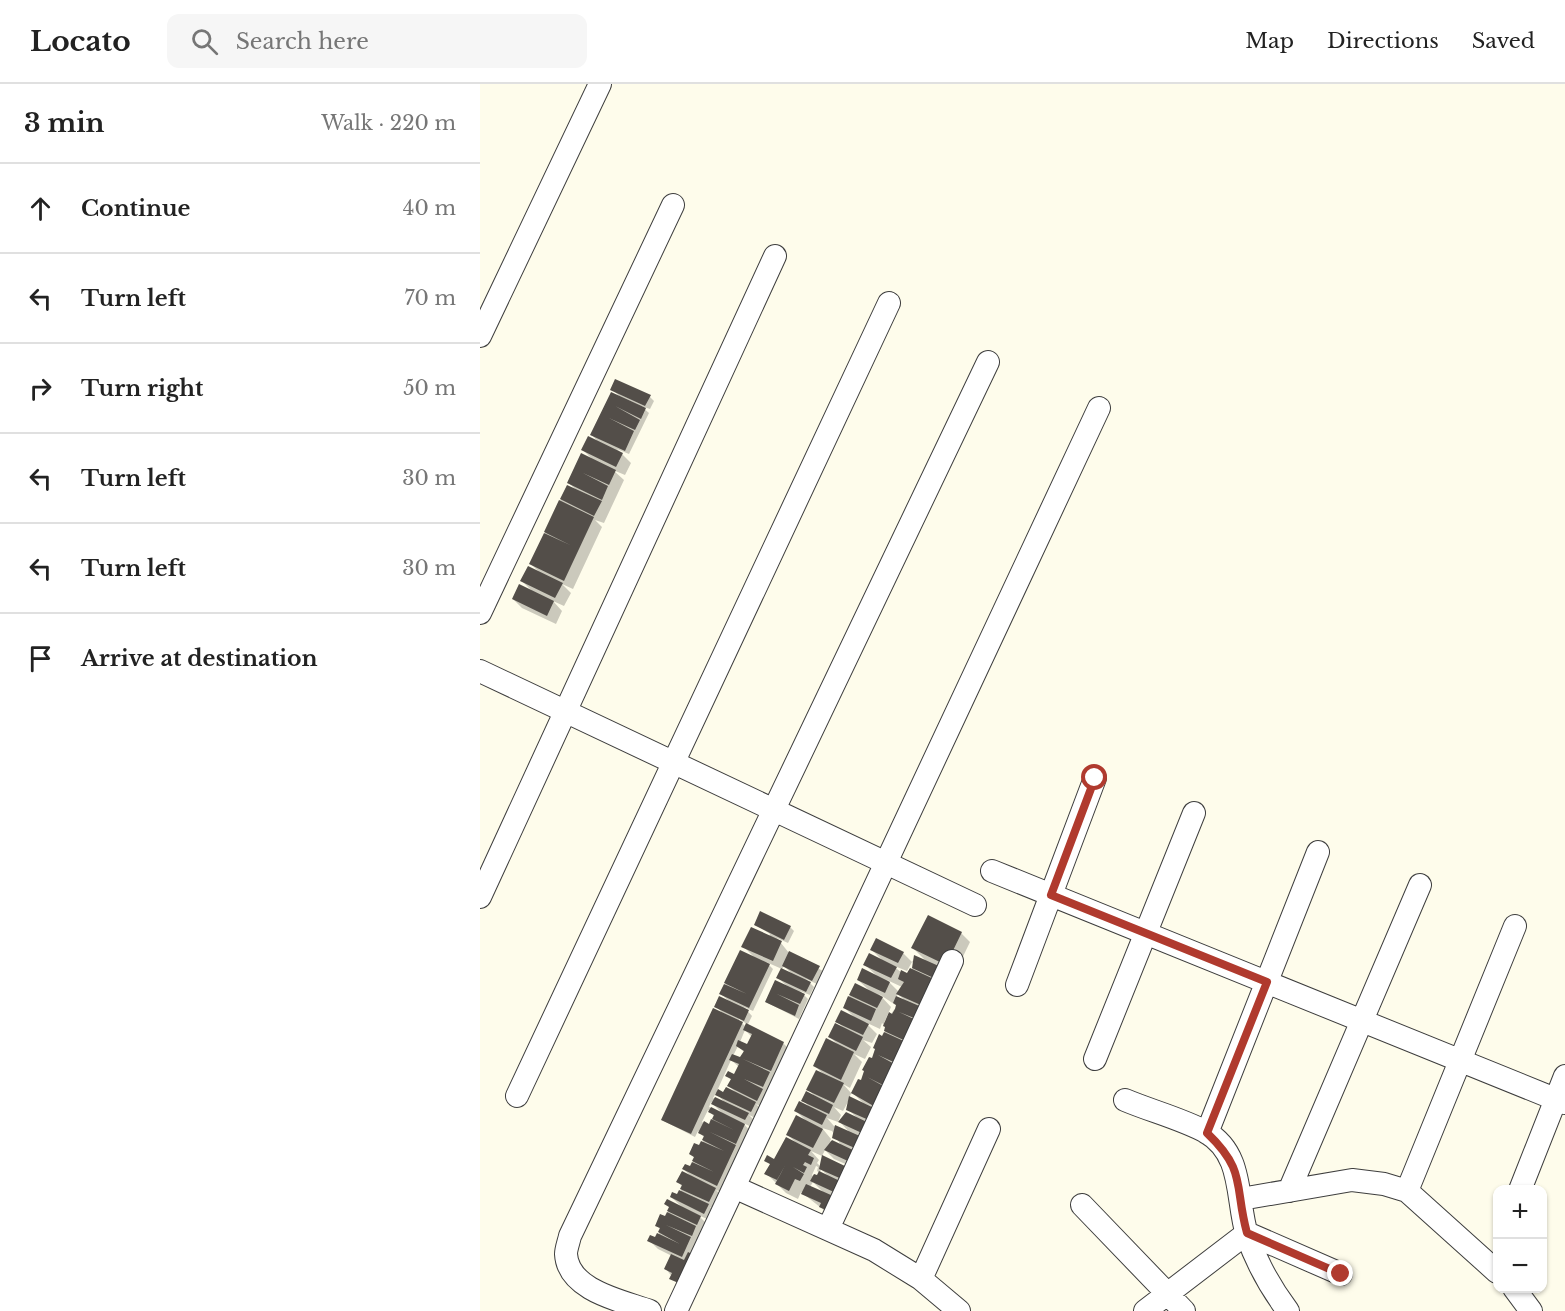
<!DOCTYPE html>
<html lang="en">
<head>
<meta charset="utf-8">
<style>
  body { margin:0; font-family:"Libre Baskerville",serif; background:#f6f6f6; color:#222 }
  .controls { position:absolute; right:18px; bottom:18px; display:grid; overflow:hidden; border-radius:12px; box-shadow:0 2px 4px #0004 }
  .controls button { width:54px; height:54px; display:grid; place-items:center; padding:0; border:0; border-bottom:2px solid #e0e0e0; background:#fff; color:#222; font:30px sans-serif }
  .stop { position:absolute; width:18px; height:18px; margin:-14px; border:4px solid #b03a2e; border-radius:50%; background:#fff }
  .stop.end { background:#b03a2e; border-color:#fff; box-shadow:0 2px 6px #0008 }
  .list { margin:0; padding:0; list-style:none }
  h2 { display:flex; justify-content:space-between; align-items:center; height:78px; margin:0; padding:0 24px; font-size:26px }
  h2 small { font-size:20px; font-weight:400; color:#767676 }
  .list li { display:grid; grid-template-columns:39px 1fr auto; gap:18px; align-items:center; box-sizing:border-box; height:90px; padding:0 24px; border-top:2px solid #e0e0e0 }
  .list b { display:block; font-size:22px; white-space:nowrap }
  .list em { font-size:20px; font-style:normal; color:#767676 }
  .icon { flex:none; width:33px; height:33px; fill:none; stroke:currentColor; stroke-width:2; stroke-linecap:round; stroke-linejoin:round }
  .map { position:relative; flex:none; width:1085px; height:1227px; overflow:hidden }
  header { display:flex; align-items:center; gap:36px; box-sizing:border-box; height:84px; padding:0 30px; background:#fff; border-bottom:2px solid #e0e0e0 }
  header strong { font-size:28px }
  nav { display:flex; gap:33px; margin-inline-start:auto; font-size:21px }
  .search { width:420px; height:54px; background:#f6f6f6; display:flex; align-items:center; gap:15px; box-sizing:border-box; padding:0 21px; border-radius:12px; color:#767676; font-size:22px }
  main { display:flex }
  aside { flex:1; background:#fff }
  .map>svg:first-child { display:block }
</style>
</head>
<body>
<header>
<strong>Locato</strong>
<div class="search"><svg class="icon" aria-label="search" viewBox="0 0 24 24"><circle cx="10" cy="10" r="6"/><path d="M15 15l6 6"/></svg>Search here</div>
<nav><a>Map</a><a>Directions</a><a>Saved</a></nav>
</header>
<main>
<aside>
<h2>3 min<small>Walk · 220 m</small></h2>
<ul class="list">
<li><svg class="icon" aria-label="ahead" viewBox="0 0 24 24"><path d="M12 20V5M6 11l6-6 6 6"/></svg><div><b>Continue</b></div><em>40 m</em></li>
<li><svg class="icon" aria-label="left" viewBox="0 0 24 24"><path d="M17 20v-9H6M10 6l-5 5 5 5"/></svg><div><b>Turn left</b></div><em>70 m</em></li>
<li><svg class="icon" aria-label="right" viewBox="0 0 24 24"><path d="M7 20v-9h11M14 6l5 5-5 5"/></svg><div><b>Turn right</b></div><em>50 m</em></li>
<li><svg class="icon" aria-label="left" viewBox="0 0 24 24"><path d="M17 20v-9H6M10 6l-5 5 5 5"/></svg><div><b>Turn left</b></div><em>30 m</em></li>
<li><svg class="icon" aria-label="left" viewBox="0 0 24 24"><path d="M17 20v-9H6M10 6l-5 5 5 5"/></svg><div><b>Turn left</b></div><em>30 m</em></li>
<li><svg class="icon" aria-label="arrive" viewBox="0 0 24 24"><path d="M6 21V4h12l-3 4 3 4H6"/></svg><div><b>Arrive at destination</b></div></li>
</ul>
</aside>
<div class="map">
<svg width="1085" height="1227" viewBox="0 0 1085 1227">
  <rect width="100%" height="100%" fill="#fefceb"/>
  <path fill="#0003" fill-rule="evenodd" d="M132,305l38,8 4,4 -4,8 -9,-3 8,7 -20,41 -12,-5 14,14 -6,12 -12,-5 11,10 -20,43 -9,-3 7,7 -29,62 -11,-5 9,9 -7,13 -11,-5 9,10 -6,13 -34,-16 -9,-9 19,-8 -10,-10 18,-8 -9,-9 36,-78 9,4 -7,-7 24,-23 -10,-10 16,-7 -7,-8 28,-38z
    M276,841l34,2 4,4 -6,12 -11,-5 12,15 34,18 -6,13 -11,-5 8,8 -4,8 -10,-4 8,8 -9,20 -33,-17 21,-16 -9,-8 14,-4 -8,-8 -2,3 -16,-7 7,7 -20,42 -9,-4 8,9 -5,10 36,17 9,9 -20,43 -7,-2 6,6 -5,10 -10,-5 8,8 -4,8 -11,-5 8,8 -3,5 -11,-5 10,11 -27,60 -10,-4 8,8 -6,12 -8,-3 7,7 -3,8 -16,-7 11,11 -29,61 -14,-18 6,-13 -14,-7 -9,-9 7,-1 5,-9 -5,-5 9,-7 5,-10 12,-1 -11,-10 7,-1 5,-9 -5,-5 14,-5 -9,-8 7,-1 5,-10 -5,-4 10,-7 5,-9 -7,-7 -3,6 -33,-17 62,-105 -8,-9 14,-4 -9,-8 20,-42 14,6 -12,-12 26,-9 1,-3zM259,935l8,5 -1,3 -7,-7zM265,946l7,7 -4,9 -8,-4zM258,962l7,7 -4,6 -8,-3zM251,976l8,7 -4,9h-8l5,4 -3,6 8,8h-13l-7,-3zM236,1009l9,10 -12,-5zM231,1018l11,11v1l-13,-7zM228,1026l6,6 -4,10 -8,-4z
    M481,849l9,9 -15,31 -18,-8 12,13 -90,192 -25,-11 -9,-9 -3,6 -11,-5 8,9 -2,3 4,4 27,3 -18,45 -29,-23 -3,7 -12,-6 -20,-20 5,-8 -5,-5 9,1 21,-18 -8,-8 19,-13 -11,-11 14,-3 -7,-8 12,-3 -7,-8 15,-15 -8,-8 23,-21 -8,-8 15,-8 -8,-7 19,-3 -12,-12 11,-22 16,7 -13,-12 19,-4 -12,-11 19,-3 -12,-12 31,3 9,9 -5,9 -15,-6 15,12 8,-13 -3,-2 3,-5 12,5 -14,-14zM407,896l15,7 -3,5zM399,910l18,12 -13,17 7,-16zM418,910l8,8 -10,-5zM385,938l15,7 2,-6 5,5 -25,54 -3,-1 -7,13 -9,-10 7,4 12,-26 -8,-8 11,5 6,-12 -8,-7 9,3 5,-9zM372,1008l13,13 -16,-7zM369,1016l-1,9 9,9 -17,4 11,12 -17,-8 -7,-8 11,4 3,-7 -7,-8 9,4zM342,1044l10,3 10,16 -12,-6 1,-2zM302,1082l3,2 -6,12 -2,-1zM336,1082l2,1 -1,4 3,2 1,-4 9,9 -16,-1 -2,-2zM333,1098l12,12 -15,-7z"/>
  <path fill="#534e49" d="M135,295l36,16 -6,11 -35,-16z
    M131,308l35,16 -5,11 -26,-13 25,14 -5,10 -26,-12 25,13 -9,20 -35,-16z
    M108,352l35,17 -7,14 -35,-17z
    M101,369l35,17 -7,15 -26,-12 25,13 -6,14 -35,-17z
    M87,401l35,16 -8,15 -34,-17z
    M79,416l35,17 -30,64 -35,-17 15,-31 26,12 -26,-13z
    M48,482l35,17 -8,15 -35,-17z
    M39,500l35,17 -7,15 -35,-17z
    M280,827l31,15 -7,14 -30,-15z
    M448,831l34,17 -16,33 -35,-17z
    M271,843l31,14 -9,20 -32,-14z
    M396,854l28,14 -6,11 -28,-13z
    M260,866l30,14 -21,44 -30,-14 5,-10 23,10 -23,-11z
    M309,867l31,15 -8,15 -30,-15z
    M389,869l28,14 -6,11 -28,-13z
    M434,871l27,12 -5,12 -24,-11z
    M301,884l30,14 -5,10 -30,-14z
    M382,884l28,14 -5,11 -28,-13z
    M430,884l26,12 -13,26 -27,-12 8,-12 -6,-3 3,-9 6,3z
    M295,896l30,14 -5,10 -23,-10 22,11 -4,11 -30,-14z
    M375,899l28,14 -6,11 -28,-13z
    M239,912l30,14 -5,11 -30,-14z
    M368,912l28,13 -5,12 -28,-13z
    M416,912l28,12 -5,12 -20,-8 19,9 -10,21 -24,-11 1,-4 -2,-1 6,-14 3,2 3,-5 1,-4 -3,-2z
    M233,924l30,14 -52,112 -30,-14z
    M361,926l28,14 -6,11 -28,-13z
    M266,939l38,19 -13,29 -28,-12 27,13 -7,15 -19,-8 19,10 -6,12 -30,-15 4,-7 -6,-3 3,-5 6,3 5,-10 -10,-4 3,-6 8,3 4,-6 -8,-5 2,-6 9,4 5,-10 -9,-4z
    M355,939l28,14 -7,14 -28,-14z
    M404,948l24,11 -10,21 -20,-9 20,11 -11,21 -20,-10 20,11 -10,20 -26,-15 7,-14 3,1 3,-9 -2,-1 7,-13 3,1 3,-9 -2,-1 6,-14 3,2z
    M346,954l28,14 -13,28 -28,-14z
    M336,986l28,13 -10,20 -28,-13z
    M246,1003l30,15 -5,10 -36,-17 3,-6 5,3z
    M326,1007l27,14 -4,9 -28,-13z
    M369,1012l27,13 -5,12 -25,-11z
    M235,1013l34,16 -4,7 -34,-16z
    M319,1017l28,14 -5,10 -28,-14z
    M231,1023l34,17 -9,20 -26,-12 26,13 -19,41 -35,-17 3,-5 5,2 2,-4 22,10 -22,-11 2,-4 -5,-3 5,-11 5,2 2,-4 23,10 -22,-11 2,-4 -6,-3 6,-12 5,3 2,-5 23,11 -22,-11 2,-4 -6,-3z
    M366,1028l23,11 -5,11 -26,-12z
    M316,1031l27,14 -10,19 -27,-13z
    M355,1041l27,12 -5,12 -25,-11z
    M306,1053l25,13 -3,5 6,3 -3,7 -6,-3 -2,3 4,2 -3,6 -11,-6 11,7 -4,7 -5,-2 -6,12 -14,-7 11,-20 -9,16 -13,-6 6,-10 -6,-3 3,-6 7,4z
    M352,1056l23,11 -5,11 -26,-12z
    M342,1071l27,13 -5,12 -25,-11z
    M202,1087l34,17 -7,14 -29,-13 2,-4 -6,-3z
    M339,1087l23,11 -6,11 -26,-12 4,-7 3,1z
    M326,1100l34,15 -7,14 -14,-6 2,-4 -20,-9z
    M199,1106l30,14 -5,10 -34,-17 2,-5 5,2z
    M187,1115l34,17 -4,9 -30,-14 2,-4 -5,-3z
    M187,1128l29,14 -4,10 -26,-11 25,12 -9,20 -35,-16 3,-6 5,2 2,-4 23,11 -22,-12 2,-4 -5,-2 5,-12 5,2z
    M208,1168l6,3 -13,29 -12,-5 3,-6 -8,-4 7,-15 13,6z"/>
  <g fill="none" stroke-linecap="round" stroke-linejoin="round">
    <defs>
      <path id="minor" d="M0,252l120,-252
        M0,529l193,-408
        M0,587l495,234
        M512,787l573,232
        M0,813l295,-641
        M537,901l78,-207
        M615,975l99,-246
        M37,1012l372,-793
        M645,1016c26,11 57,19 81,32 38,22 30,67 41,103 10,29 23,52 41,76
        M727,1049l111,-281
        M254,1103l140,63 47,29 38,32
        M1040,1106l45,-114
        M809,1107l131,-306
        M927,1107l108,-265
        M761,1115l111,-19 32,4 23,7 90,81
        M602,1121l102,106
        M348,1145l124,-268
        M441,1195l68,-150
        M1034,1204l17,23
        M170,1227c-27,-10 -82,-20 -84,-57 0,-5 3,-13 4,-18l418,-874
        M196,1227l423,-903
        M665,1227l102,-78 94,41"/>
    </defs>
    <use href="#minor" stroke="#3e3e3e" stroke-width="24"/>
    <use href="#minor" stroke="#fff" stroke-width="22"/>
  </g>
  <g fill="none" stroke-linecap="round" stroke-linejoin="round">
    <path stroke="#b03a2e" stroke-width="8" d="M615,694l-44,117 216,87 -60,151c40,38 27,53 40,100l94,41"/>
  </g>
</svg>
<div class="controls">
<button>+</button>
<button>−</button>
</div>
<div class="stop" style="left:615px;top:694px"></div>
<div class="stop end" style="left:861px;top:1190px"></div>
</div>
</main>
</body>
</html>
